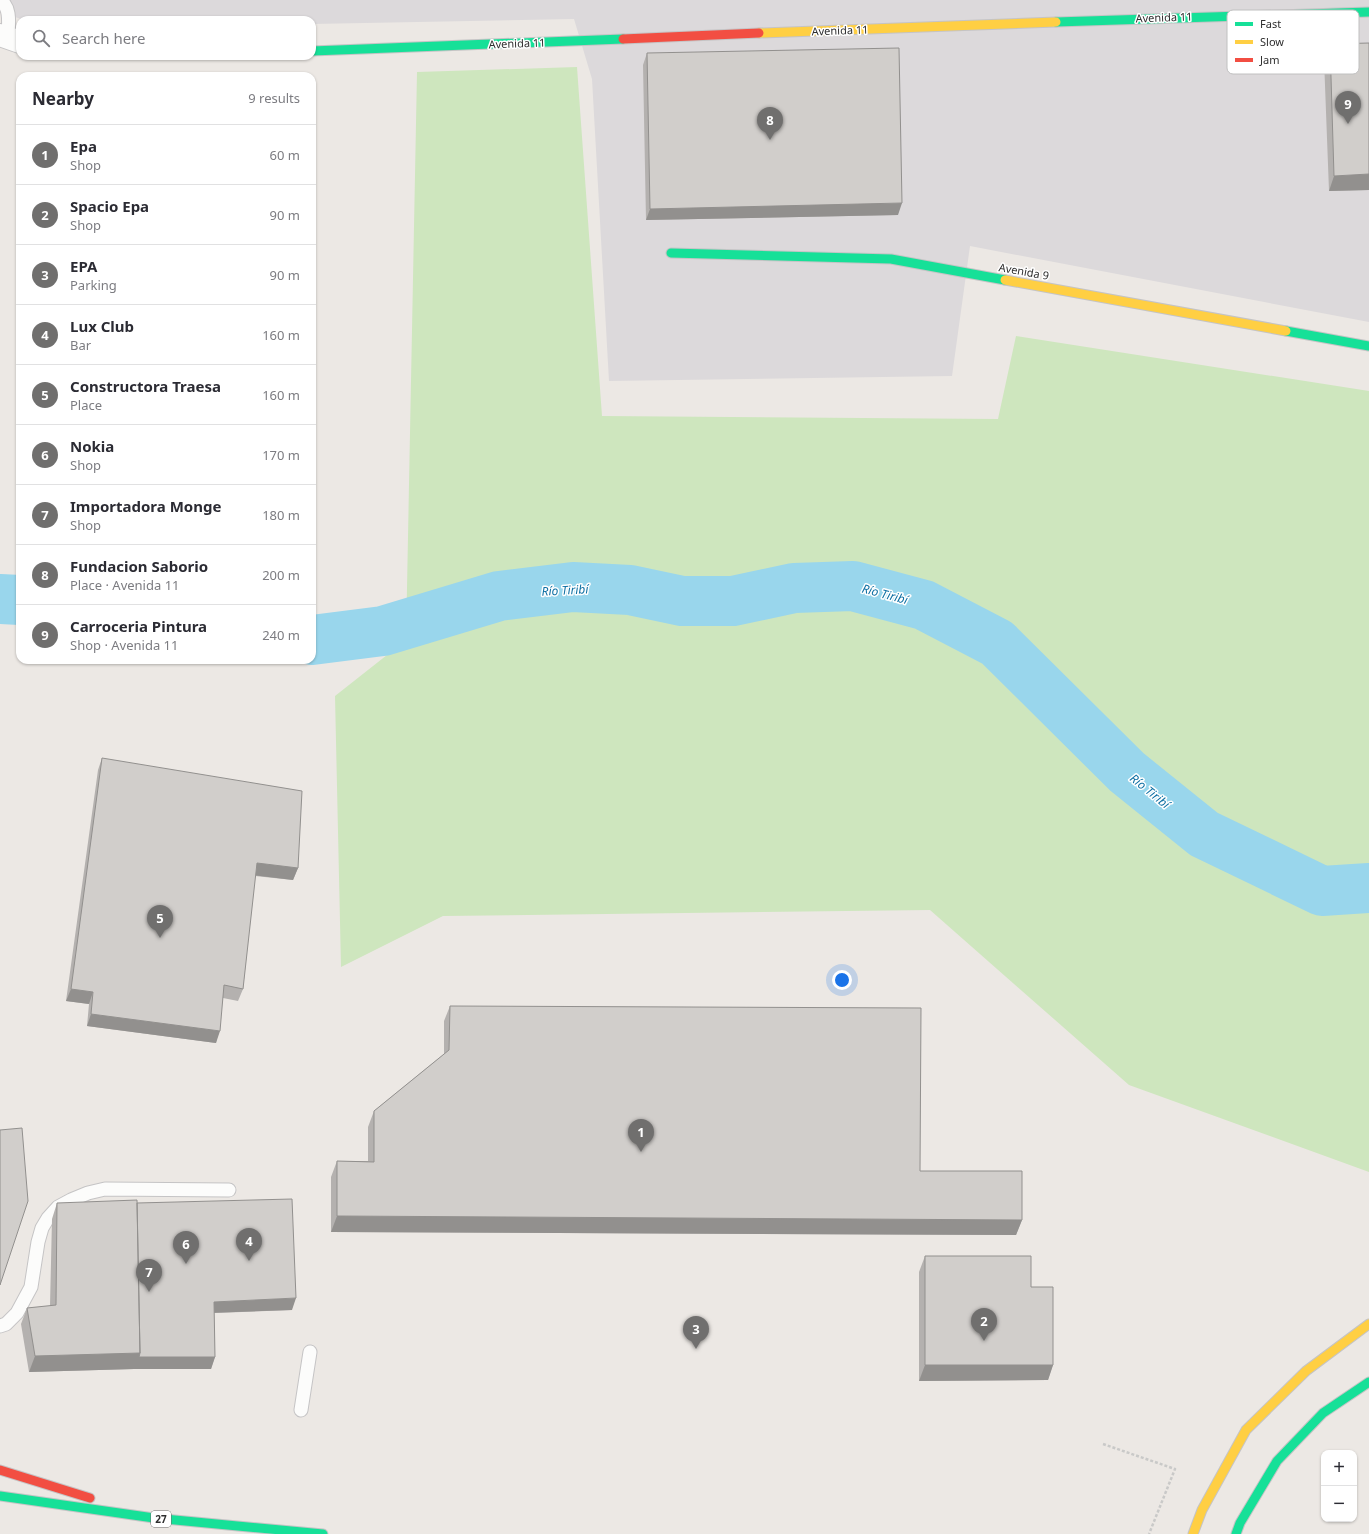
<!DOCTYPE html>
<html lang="en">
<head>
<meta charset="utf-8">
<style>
  body { margin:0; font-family:"Noto Sans",sans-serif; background:#f7f7f7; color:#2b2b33 }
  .controls { position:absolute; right:12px; bottom:12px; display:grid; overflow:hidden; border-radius:8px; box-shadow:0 1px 3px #0004 }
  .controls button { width:36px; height:36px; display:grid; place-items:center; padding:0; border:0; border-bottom:1px solid #e1e1e2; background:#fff; color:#2b2b33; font:20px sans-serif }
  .you { position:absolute; left:842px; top:980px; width:14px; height:14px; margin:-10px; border:3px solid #fff; border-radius:50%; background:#1a73e8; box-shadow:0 0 0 6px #1a73e833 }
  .badge { display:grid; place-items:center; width:26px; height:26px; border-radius:50%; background:#706f6e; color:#fff; font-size:13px; font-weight:700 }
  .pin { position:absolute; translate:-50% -33px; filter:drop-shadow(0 1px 2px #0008) }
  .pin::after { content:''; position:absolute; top:21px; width:14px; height:12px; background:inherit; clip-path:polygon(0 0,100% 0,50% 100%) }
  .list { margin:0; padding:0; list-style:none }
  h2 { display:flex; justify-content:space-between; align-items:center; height:52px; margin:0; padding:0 16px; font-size:17px }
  h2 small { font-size:13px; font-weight:400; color:#7c7c81 }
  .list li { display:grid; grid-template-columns:26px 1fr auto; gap:12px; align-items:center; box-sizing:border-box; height:60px; padding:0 16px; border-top:1px solid #e1e1e2 }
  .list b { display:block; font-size:15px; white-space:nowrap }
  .list p { margin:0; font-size:13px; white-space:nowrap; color:#7c7c81 }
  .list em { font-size:13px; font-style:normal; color:#7c7c81 }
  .icon { flex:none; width:22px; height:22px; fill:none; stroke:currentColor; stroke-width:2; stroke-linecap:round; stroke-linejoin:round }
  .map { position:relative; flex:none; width:1369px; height:1534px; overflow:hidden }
  .search { position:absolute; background:#fff; box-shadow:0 1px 3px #0004; left:16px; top:16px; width:300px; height:44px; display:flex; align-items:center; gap:10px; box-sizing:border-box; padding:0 14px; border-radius:12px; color:#7c7c81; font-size:15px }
  .panel { position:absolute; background:#fff; box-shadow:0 1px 3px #0004; left:16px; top:72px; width:300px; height:592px; border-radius:12px }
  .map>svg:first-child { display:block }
</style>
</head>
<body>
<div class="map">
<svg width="1369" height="1534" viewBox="0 0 1369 1534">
  <rect width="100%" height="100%" fill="#ece8e4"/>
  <path fill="#dcd9db" d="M0,0h1369v322l-399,-76 -18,130 -343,5 -17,-302 -18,-60 -262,5v-4h-288l-24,-8z"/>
  <path fill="#cee6be" d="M577,67l25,349 396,3 18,-83 353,55v781l-240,-87 -199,-175 -487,6 -102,51 -6,-271 71,-56 11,-568z"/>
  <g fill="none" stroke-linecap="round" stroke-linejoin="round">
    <path stroke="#99d6ec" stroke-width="50" d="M0,599l20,1
      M312,640l71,-9 116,-35 74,-9 57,3 52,11h51l61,-13 59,-2 71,19 73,38 130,129 77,62 118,57 47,-3"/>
    <defs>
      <path id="lane" d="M0,0c12,8 8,26 8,38
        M0,1326l6,-2 11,-11 14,-26 7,-45 4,-14 6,-10 10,-11 13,-7 17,-7 17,-4 124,1
        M301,1410l9,-58"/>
      <path id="street" d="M0,35l20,7"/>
      <path id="fast" d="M1056,22l313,-10
        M312,51l311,-12
        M671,253l220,6 114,21
        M1286,331l83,15
        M0,1496l154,22 169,16
        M1236,1534l4,-11 37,-62 46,-48 46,-31"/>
      <path id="slow" d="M759,33l297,-11
        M1005,280l281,51
        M1193,1534l9,-24 44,-80 60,-59 63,-47"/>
      <path id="jam" d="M623,39l136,-6
        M0,1470l90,28"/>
    </defs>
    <use href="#lane" stroke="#c5c4c5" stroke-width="15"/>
    <use href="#street" stroke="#c5c4c5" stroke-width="24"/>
    <use href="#fast" stroke="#c5c4c5" stroke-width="11"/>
    <use href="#slow" stroke="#c5c4c5" stroke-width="11"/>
    <use href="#jam" stroke="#c5c4c5" stroke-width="11"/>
    <path stroke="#c9c9c8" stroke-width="2.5" stroke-dasharray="3 2" stroke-linecap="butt" d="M1103,1444l72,25 -26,65"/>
    <use href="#lane" stroke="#fcfcfb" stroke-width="13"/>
    <use href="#street" stroke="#fcfcfb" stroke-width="22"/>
    <use href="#fast" stroke="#16e098" stroke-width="9"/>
    <use href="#slow" stroke="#ffcf43" stroke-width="9"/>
    <use href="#jam" stroke="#f24e42" stroke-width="9"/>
  </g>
  <path fill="#b4b1af" d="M1369,43v147l-40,1 -5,-132 6,-15z
    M647,53l251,162 -252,5 -3,-155z
    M102,758l196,110 -5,12 -38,-4 -12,113 -5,12 -15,-3 -7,45 -129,-17 2,-22 -23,-3 32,-231z
    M450,1006l470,165 102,49 -6,15 -685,-3v-55l6,-16h31v-34l6,-16 70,-57v-33z
    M57,1203h80l155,107 -78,3 1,44 -4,12h-77l-105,3 -8,-48 6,-16 23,-2 2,-87z
    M925,1256l128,109 -5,15 -129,1v-109z"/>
  <path fill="#92908e" d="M1369,174v16l-40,1 5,-15z
    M902,203l-4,12 -252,5 4,-11z
    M257,863l41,5 -5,12 -41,-5z
    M71,989l22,3 -4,12 -23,-3z
    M91,1014l129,17 -4,12 -129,-17z
    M337,1216l685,4 -6,15 -685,-3z
    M296,1298l-4,12 -83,3 5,-11z
    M140,1353l75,4 -4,12h-77l-105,3 6,-16z
    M925,1365h128l-5,15 -129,1z"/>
  <path fill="#d1cecb" stroke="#92908e" d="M1369,43v131l-35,2 -4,-132z
    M899,48l3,155 -252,6 -3,-156z
    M102,758l200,33 -4,77 -41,-5 -14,126 -19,-4 -4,46 -129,-17 2,-22 -22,-3z
    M450,1006l471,2 -1,163h102v49l-685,-4v-55l37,1v-51l75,-61z
    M22,1128l6,73 -28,84v-155z
    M292,1199l4,99 -82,4 1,55h-76l1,-4 -3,-150z
    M137,1200l3,153 -105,3 -8,-48 29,-3 1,-102z
    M925,1256h106v31h22v78h-128z"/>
  <g text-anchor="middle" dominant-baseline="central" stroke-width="3" stroke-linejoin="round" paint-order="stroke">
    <rect fill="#fff" stroke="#6d6d6d" stroke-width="1" x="151" y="1511" width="20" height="16" rx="3"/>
    <g font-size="10" font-weight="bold" fill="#2e2e2e">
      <text x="161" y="1519">27</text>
    </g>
    <g font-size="11" fill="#2e2e2e" stroke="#fff">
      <text transform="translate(1164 17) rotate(-2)">Avenida 11</text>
      <text transform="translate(840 30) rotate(-2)">Avenida 11</text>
      <text transform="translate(517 43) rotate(-2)">Avenida 11</text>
      <text transform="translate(1024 271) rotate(10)">Avenida 9</text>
    </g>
    <g font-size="12" font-style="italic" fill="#0d6fa3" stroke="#fff">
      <text transform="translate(565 590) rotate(-3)">Río Tiribí</text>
      <text transform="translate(885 594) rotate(15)">Río Tiribí</text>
      <text transform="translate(1150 791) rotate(39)">Río Tiribí</text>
    </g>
  </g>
  <rect x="1227" y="10" width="132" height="64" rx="6" fill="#fff" stroke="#c0c0c0" stroke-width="1"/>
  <rect x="1235" y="22" width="18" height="4" fill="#16e098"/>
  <rect x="1235" y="40" width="18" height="4" fill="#ffcf43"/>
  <rect x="1235" y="58" width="18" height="4" fill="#f24e42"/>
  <g font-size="11" fill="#2e2e2e">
    <text x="1260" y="28">Fast</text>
    <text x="1260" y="46">Slow</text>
    <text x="1260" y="64">Jam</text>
  </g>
</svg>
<div class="controls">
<button>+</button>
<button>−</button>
</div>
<div class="you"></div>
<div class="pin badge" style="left:641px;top:1152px">1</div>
<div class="pin badge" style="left:984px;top:1341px">2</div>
<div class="pin badge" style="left:696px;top:1349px">3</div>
<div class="pin badge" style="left:249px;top:1261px">4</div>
<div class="pin badge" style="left:160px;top:938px">5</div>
<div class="pin badge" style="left:186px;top:1264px">6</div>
<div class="pin badge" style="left:149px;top:1292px">7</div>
<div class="pin badge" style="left:770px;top:140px">8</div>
<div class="pin badge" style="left:1348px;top:124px">9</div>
<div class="search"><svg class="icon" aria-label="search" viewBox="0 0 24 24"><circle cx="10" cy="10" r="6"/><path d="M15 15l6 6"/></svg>Search here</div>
<section class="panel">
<h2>Nearby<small>9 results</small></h2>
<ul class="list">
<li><span class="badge">1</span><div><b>Epa</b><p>Shop</p></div><em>60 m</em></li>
<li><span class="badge">2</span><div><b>Spacio Epa</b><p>Shop</p></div><em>90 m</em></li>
<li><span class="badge">3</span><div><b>EPA</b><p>Parking</p></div><em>90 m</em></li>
<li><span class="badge">4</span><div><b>Lux Club</b><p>Bar</p></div><em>160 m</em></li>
<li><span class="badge">5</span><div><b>Constructora Traesa</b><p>Place</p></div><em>160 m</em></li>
<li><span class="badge">6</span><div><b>Nokia</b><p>Shop</p></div><em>170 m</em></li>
<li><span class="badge">7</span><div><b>Importadora Monge</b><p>Shop</p></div><em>180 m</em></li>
<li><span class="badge">8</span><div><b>Fundacion Saborio</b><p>Place · Avenida 11</p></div><em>200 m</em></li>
<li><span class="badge">9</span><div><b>Carroceria Pintura</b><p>Shop · Avenida 11</p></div><em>240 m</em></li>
</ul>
</section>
</div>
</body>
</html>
